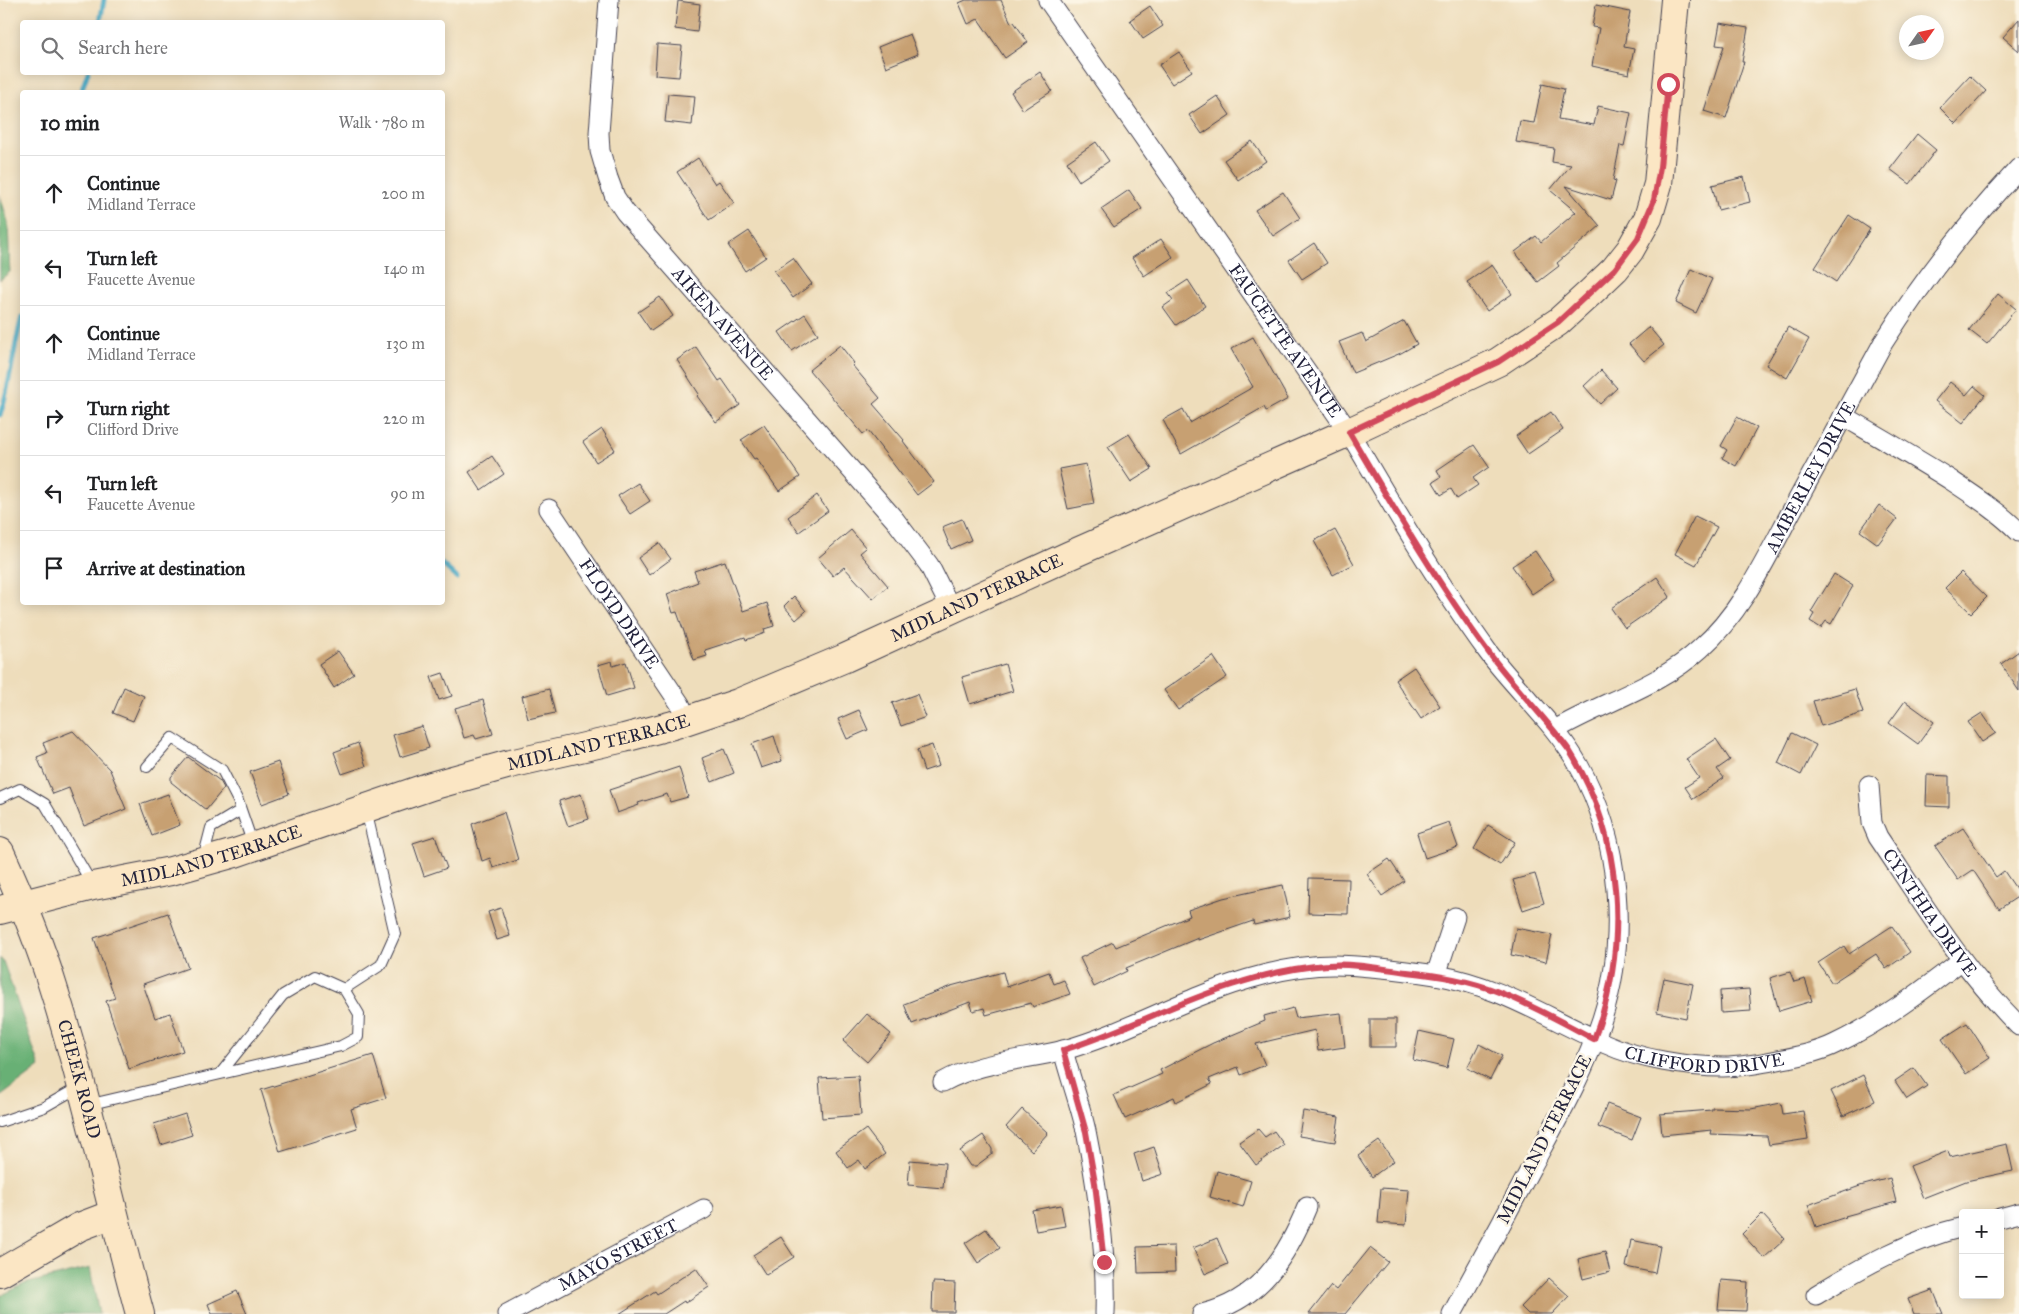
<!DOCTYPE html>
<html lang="en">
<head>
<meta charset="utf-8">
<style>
  body { margin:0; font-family:"IM FELL Great Primer",serif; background:#f2f2f2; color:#202124 }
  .controls { position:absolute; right:15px; bottom:15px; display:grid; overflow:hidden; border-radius:5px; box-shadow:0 2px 12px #0003 }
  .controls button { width:45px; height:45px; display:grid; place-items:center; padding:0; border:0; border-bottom:1px solid #e0e0e0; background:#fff; color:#202124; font:25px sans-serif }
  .compass { position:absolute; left:1899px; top:15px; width:45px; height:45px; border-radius:50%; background:#fff; box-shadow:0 2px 12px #0003; rotate:56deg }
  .stop { position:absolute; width:15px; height:15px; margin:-11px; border:4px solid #d1495b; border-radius:50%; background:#fff }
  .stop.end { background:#d1495b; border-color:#fff; box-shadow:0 1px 5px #0008 }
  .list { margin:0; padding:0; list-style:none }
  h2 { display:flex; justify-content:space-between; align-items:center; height:65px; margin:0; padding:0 20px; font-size:21px }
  h2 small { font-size:16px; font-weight:400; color:#757577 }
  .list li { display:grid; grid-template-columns:32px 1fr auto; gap:15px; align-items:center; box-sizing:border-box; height:75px; padding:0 20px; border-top:1px solid #e0e0e0 }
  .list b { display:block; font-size:19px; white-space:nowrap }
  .list p { margin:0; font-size:16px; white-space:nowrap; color:#757577 }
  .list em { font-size:16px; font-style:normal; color:#757577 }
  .icon { flex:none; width:28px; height:28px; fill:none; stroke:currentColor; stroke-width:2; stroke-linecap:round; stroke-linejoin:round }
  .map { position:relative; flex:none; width:2019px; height:1314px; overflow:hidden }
  .search { position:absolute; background:#fff; box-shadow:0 2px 12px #0003; left:20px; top:20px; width:425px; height:55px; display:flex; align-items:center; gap:12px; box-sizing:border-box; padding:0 18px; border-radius:5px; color:#757577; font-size:19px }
  .panel { position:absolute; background:#fff; box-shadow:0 2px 12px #0003; left:20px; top:90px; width:425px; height:515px; border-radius:5px }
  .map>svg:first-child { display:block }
</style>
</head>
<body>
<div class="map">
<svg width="2019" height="1314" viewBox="0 0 2019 1314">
  <rect width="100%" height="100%" fill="#fcf5e5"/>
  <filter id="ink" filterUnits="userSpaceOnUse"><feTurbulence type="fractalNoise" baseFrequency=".02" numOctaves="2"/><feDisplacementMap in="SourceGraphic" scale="10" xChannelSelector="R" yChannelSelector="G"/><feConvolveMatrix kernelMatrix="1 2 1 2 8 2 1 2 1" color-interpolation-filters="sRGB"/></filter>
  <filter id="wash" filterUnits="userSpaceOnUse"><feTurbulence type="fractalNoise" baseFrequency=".0096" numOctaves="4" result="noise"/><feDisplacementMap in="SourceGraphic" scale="20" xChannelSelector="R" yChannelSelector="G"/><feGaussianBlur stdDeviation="1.12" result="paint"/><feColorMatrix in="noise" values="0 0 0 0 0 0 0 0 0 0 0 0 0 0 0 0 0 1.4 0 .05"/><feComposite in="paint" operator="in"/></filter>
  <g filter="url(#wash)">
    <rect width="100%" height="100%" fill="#edb"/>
    <path fill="#68b075" stroke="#456958" d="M0,195l8,27 2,50 -10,8z
      M0,958l3,3 37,106 -40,30z
      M90,1268l9,46h-99v-18l24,-12z"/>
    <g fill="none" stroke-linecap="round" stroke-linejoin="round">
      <path stroke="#44a7c4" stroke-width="5" d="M100,22l4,-22
        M81,92l7,-20
        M0,415c11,-32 13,-66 22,-98
        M442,564l15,14"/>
    </g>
    <g id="blocks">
      <path fill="#c7a072" d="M966,0h35l10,23 3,-1 14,20 -23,16 -27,-39 -10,5 -9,-21z
        M678,1l22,3 -3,28 -22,-3z
        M1596,5l34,7 -6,35 10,2 -5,25 -37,-8 7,-38 -7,-1z
        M1150,6l13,20 -20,13 -13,-19z
        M2019,19v32l-16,-14z
        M1720,23l28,5 -6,34h2l-18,56 -22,-7 20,-65 -8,-1z
        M910,34l8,20 -32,13 -8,-20z
        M657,44l25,2 -3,31 -24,-2z
        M1179,52l13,19 -20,13 -13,-19z
        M1040,72l12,19 -29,19 -12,-18z
        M1970,76l16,15 -30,33 -16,-16z
        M1542,84l22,5 -6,30 36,6 4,-19 33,7 -7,33 -4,-1 -7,35 3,1 -5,19 -45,-14 34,40 -43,37 2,3 -21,16 -23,-30 21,-16 5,6 35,-30 -26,-22 21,-25 -19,-3 2,-14 -38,-6 4,-21 14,2z
        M668,94l27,2 -3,29 -27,-3z
        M1217,96l13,19 -28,19 -13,-19z
        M1917,134l19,16 -26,34 -20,-15z
        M1252,141l14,20 -28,19 -14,-20z
        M1096,142l13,19 -30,20 -12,-19z
        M698,158l17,26 4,-3 15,22 -25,17 -32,-48z
        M1744,177l6,25 -32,8 -6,-25z
        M1129,190l13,19 -28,18 -13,-18z
        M1283,192l17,26 -27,18 -18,-26z
        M1849,215l21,14 -34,53 -21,-14z
        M749,231l17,26 -21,14 -17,-26z
        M1161,239l12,18 -29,19 -12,-18z
        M1314,243l13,20 -25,16 -13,-19z
        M793,258l19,26 -19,14 -19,-27z
        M1492,265l20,29 -25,17 -20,-29z
        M1691,269l21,10 -16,34 -20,-10z
        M1188,280l17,26 -29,19 -13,-18 10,-7 -5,-7z
        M1998,294l18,15 -29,35 -18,-14z
        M660,297l13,19 -22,15 -13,-19z
        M805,314l13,20 -26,17 -13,-19z
        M1404,321l13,23 -16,9 -48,20 -14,-31 23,-9 4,9z
        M1649,327l15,18 -20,16 -15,-17z
        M1788,327l21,12 -22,39 -21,-13z
        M1253,337l35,62 -22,12 -2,-4 -83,47 -18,-34 20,-11 7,14 63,-36 -22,-38z
        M840,345l14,18 -2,2 28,33 -7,6 31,36 -1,1 31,41 -17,13 -49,-64 -5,3 -54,-64z
        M696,347l23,34 3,-2 18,26 -24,17 -19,-26 2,-2 -22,-34z
        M1601,370l16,18 -17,16 -16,-18z
        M1950,382l16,13 8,-9 11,9 -22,28 -28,-22z
        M1551,412l12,18 -35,24 -12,-18z
        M1737,417l20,11 -21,38 -14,-8 5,-8 -6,-4z
        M764,425l36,52 -21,14 -23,-33 -2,1 -13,-19z
        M602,429l13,21 -19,12 -13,-20z
        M1129,434l23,35 -21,13 -23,-35z
        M1474,445l15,22 -16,11 5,7 -21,14 -6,-10 -10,6 -8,-13 8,-5 -4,-7z
        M492,456l12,18 -23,16 -12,-18z
        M1086,464l8,40 -26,5 -9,-40z
        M638,483l12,18 -20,13 -12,-18z
        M817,495l11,16 -29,21 -11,-15z
        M1879,505l18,14 -19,25 -18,-13z
        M1695,516l22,11 -21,38 -21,-11z
        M962,519l9,21 -20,9 -9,-22z
        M851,530l15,18 -6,5 28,33 -15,13 -29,-32 -11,9 -15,-18z
        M1335,530l19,34 -21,11 -19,-34z
        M659,543l12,16 -22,16 -11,-17z
        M1535,551l19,28 -22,15 -20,-28z
        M725,561l18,50 24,-8 7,23 -10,3 1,4 -19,7 -1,-3 -40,13 2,6 -13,4 -17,-48 -4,1 -6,-19 31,-12 -4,-11z
        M1961,572l26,25 -16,16 -26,-25z
        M1834,574l19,12 -22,38 -5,-3 -5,7 -11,-7 4,-7 -3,-2z
        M1657,577l13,20 -45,31 -14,-20z
        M794,596l12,15 -10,9 -12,-14z
        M338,651l16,23 -20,14 -15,-24z
        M2019,651v40l-18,-27z
        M1213,656l14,21 -49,33 -14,-20z
        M612,661l1,5 13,-4 8,26 -27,8 -9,-31z
        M1005,664l8,27 -43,13 -8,-27z
        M1414,667l26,39 -19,13 -26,-39z
        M443,673l9,23 -13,4 -8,-23z
        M124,687l20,9 -11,25 -20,-8z
        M549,689l6,24 -27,6 -6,-23z
        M1855,689l8,24 -42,13 -8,-25z
        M917,694l9,23 -25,9 -9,-23z
        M483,700l10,34 -17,5 -2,-4 -10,3 -9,-30z
        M1905,701l29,21 -16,22 -29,-21z
        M859,710l9,20 -21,9 -9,-20z
        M1982,713l14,20 -14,9 -14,-20z
        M422,726l7,22 -29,9 -7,-22z
        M73,731l37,39 16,39 -42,17 -15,-38 -16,6 -16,-37 10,-4 -4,-10z
        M1792,733l24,12 -15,30 -23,-12z
        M774,736l8,25 -21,7 -9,-24z
        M1716,739l14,21 -13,9 7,9 -31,21 -8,-12 14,-9 -13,-19z
        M358,743l8,23 -24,8 -8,-22z
        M932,745l7,21 -15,5 -7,-21z
        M724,749l10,24 -22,9 -10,-24z
        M188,757l32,24 4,7 -18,22 -35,-28v-5z
        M278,762l11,32 -27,10 -12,-32z
        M679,767l9,30 -18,5 -3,-8 -29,9 1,2 -22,8 -8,-23z
        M1927,775l22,1v31l-23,-1z
        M168,794l12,31 -28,11 -12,-32z
        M581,794l8,25 -21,7 -9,-25z
        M504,812l14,48 -25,8 -3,-10 -8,3 -10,-37z
        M1449,822l9,25 -33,11 -8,-25z
        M1488,825l27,17 -15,23 -26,-16z
        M1963,828l33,49 8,-6 15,22v3l-20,13 -26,-39 -15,10 -23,-34z
        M435,836l12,32 -23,8 -11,-33z
        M1389,859l15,22 -22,15 -15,-22z
        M1535,874l9,29 -21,7 -10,-30z
        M1309,878l40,1 -1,35 -40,-1z
        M1283,885l7,32 -36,8 -1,-4 -55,19v-2l-72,30 1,3 -33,16 -14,-29 33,-16 3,5 74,-31 -2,-6 35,-12z
        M501,908l9,28 -13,4 -9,-28z
        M168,913l20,55 -45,16 12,34 15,-5 13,38 -54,18 -23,-68 9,-3 -21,-60z
        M1892,926l18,26 -24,17 -10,-15 -44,29 -14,-20 26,-17 5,8z
        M1516,928l36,7 -6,27 -35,-7z
        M1003,972l4,15 42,-15 5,12 10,-4 6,14 -37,13 -2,-4 -45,12 -2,-7 -11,3 -3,-9 -58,22 -8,-20 47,-18z
        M1790,972l4,10 11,-3 7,22 -33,10 -9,-33z
        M1664,978l29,6 -7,34 -29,-6z
        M1749,989l2,22 -30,2 -1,-22z
        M1293,1008l3,10 45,-5 4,34 -27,4 -3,-21 -59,14 9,21 -24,10 -3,-8 -29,12 3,5 -36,18 -2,-5 -49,22 -11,-24 48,-21 -2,-4 53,-27 52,-22 -1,-5z
        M867,1014l24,20 -24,28 -24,-21z
        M1370,1019h26v28h-26z
        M1967,1023l23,35 -24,16 -24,-35z
        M1419,1031l35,8 -7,29 -34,-8z
        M1479,1044l23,12 -12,24 -23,-12z
        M373,1055l13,43 -35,11 6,19 -77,24 -19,-62z
        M1914,1068l13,18 -20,13 -12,-18z
        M1863,1075l12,26 -32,15 -12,-25z
        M858,1076l3,39 -39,3 -3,-40z
        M1781,1103l2,11 20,-3 5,28 -39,6 -2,-9 -56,-2 1,-4 -50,5 -2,-21 52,-4v-2l39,1z
        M1607,1104l34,13 -9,23 -34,-13z
        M1022,1109l26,24 -16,18 -26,-24z
        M1303,1111l36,6 -4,25 -36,-6z
        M185,1114l7,21 -31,10 -7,-21z
        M866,1129l19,25 -20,15 -6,-9 -11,8 -12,-17z
        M1258,1129l7,8 9,-6 10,14 -28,20 -17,-23z
        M983,1135l9,14v5l-16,12h-6l-10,-15z
        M1379,1141l15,20 -22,16 -14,-21z
        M2007,1144l6,27 -47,10 -43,17 -13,-32 38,-15 2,6z
        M1154,1147l9,27 -21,7 -8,-27z
        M910,1160l35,3 -2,25 -35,-3z
        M1217,1171l34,10 -8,26 -33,-10z
        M1890,1178l6,24 -51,14 1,1 -30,10 -8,-22 52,-19z
        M1381,1188l28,2 -3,35 -28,-2z
        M1061,1205l4,21 -29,5 -4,-21z
        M1762,1214l23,25 -21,19 -22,-24z
        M986,1229l14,19 -22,15 -13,-20z
        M781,1237l13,20 -28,18 -13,-20z
        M1217,1238l11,26 -23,10 -12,-26z
        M1631,1240l29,6 -5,27 -29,-6z
        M1174,1246l1,26 -37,1 -1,-26z
        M1370,1248l18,14 -43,52h-36l22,-28 5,4z
        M1605,1252l5,20 -27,7 -5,-20z
        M696,1268l13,19 -24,16 -1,-2 -20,13h-45l36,-23 2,3z
        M1549,1278l20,18 -17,18h-24l-7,-7z
        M1721,1280l27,2 -2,29 -28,-1z
        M933,1282l22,1 -1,29h-22z
        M1933,1290l10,24h-29l-6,-15z
        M237,1291l10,23h-35l-4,-10z"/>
    </g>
  </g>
  <g filter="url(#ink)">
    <use href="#blocks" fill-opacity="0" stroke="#413e4e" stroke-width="1"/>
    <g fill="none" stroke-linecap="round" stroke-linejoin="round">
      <defs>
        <path id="lane" d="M147,767l25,-29 50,32 16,31 15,44
          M0,798l20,-9 25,15 47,80
          M203,859l8,-31 30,-18
          M344,989l37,-24 14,-31 -29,-124
          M87,1105l254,-59 17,-9 1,-23 -15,-25 -29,-13 -32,19 -63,79
          M0,1122l44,-15 37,-21"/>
        <g id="street">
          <path id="s1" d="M609,0l-10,133 1,18 8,27 7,19 10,15 270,308 34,45 22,44"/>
          <path id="s2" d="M1048,0l301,432c44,75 88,150 139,220 29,39 67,71 91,114 42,74 49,173 23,253 -17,52 -45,101 -71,149 -26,49 -52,97 -79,146"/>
          <path d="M1843,416c36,21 71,41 106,63 24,16 49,32 70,53"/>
          <path id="s3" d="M549,509l131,195 7,16"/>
          <path id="s4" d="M1555,730c47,-28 104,-43 145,-81 41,-36 65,-88 90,-135 31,-57 62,-114 93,-171 41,-65 83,-118 136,-175"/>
          <path id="s5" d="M1869,785l3,38 6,14c44,65 85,133 141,189"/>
          <path d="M1436,975l19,-58"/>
          <path d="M1063,1050c7,28 17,54 23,81 12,60 21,123 19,183"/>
          <path id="s6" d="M943,1082c35,-20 82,-22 121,-32 47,-13 91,-36 136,-54 39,-16 90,-31 133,-31 33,0 69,5 103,10 65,11 111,43 170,69 33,15 81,23 117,23 20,0 40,-4 60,-8 17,-3 36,-7 52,-15 46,-22 87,-53 127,-84"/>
          <path d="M2000,1218l19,-5"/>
          <path d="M1816,1295c46,-28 93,-55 147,-68"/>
          <path id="s7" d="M507,1314l197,-105"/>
          <path d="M1202,1314c57,-13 84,-56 105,-107"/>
        </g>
        <g id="secondary">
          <path id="s8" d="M0,852c20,44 39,89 53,135 34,107 57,218 87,327"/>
          <path id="s9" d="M0,910l93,-24 78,-15 64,-18 196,-67 79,-22 114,-26 49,-13 65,-22 107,-45 223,-102 281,-124 149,-70 60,-40 34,-31 23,-22 15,-19 18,-32 10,-34 17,-184"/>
          <path d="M0,1273l79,-46 34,-13"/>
        </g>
      </defs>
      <use href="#lane" stroke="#413e4e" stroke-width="12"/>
      <use href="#street" stroke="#413e4e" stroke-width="21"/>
      <use href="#secondary" stroke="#413e4e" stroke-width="30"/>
      <use href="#lane" stroke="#fff" stroke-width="10"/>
      <use href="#street" stroke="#fff" stroke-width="19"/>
      <use href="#secondary" stroke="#fbe6c4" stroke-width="28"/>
    </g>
  </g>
  <g fill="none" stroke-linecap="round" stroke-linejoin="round" filter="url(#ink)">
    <path stroke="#d1495b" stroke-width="6" d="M1104,1262l-9,-79 -9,-51 -23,-82c58,-18 112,-47 169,-65 31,-10 64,-18 96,-20 26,-2 54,4 79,7 30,3 60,8 89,19 34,13 66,31 98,48 36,-95 29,-203 -25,-289 -25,-34 -55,-63 -80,-97 -52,-70 -96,-146 -140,-221l149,-70 60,-40 57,-53 23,-31 16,-38 6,-33 8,-83"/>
  </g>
  <g text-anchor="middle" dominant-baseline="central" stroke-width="5" stroke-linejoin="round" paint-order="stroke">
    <g font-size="18" fill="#22223b" stroke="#fcf5e5">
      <text stroke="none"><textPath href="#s1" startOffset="366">AIKEN AVENUE</textPath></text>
      <text stroke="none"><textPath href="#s2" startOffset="415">FAUCETTE AVENUE</textPath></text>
      <text stroke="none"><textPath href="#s4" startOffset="372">AMBERLEY DRIVE</textPath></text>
      <text stroke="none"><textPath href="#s9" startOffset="1028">MIDLAND TERRACE</textPath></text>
      <text stroke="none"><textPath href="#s3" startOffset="126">FLOYD DRIVE</textPath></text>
      <text stroke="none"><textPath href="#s9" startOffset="622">MIDLAND TERRACE</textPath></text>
      <text stroke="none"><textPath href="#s9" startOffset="218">MIDLAND TERRACE</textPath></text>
      <text stroke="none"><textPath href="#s5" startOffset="145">CYNTHIA DRIVE</textPath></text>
      <text stroke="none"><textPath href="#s6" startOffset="798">CLIFFORD DRIVE</textPath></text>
      <text stroke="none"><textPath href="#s8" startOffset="241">CHEEK ROAD</textPath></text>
      <text transform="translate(1544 1139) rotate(-63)">MIDLAND TERRACE</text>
      <text stroke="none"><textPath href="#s7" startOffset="126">MAYO STREET</textPath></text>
    </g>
  </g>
</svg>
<div class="controls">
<button>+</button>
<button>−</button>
</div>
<svg class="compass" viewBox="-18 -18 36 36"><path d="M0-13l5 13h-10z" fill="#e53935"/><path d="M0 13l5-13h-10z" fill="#757577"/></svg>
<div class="stop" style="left:1668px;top:84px"></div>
<div class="stop end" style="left:1104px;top:1262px"></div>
<div class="search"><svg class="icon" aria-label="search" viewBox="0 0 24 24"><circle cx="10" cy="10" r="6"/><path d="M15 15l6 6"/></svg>Search here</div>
<section class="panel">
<h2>10 min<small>Walk · 780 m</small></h2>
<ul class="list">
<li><svg class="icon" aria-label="ahead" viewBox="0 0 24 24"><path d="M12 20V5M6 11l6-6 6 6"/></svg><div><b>Continue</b><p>Midland Terrace</p></div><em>200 m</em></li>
<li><svg class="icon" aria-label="left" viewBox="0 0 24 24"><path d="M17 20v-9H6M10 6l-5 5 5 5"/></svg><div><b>Turn left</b><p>Faucette Avenue</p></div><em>140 m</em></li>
<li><svg class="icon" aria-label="ahead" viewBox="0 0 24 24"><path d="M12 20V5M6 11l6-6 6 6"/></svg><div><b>Continue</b><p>Midland Terrace</p></div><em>130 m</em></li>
<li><svg class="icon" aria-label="right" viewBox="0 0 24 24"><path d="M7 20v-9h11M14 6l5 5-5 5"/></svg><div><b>Turn right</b><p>Clifford Drive</p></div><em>220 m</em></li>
<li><svg class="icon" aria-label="left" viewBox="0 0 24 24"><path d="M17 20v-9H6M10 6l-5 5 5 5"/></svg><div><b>Turn left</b><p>Faucette Avenue</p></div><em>90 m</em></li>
<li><svg class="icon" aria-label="arrive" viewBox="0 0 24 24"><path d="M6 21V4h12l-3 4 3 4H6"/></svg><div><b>Arrive at destination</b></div></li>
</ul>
</section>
</div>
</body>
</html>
